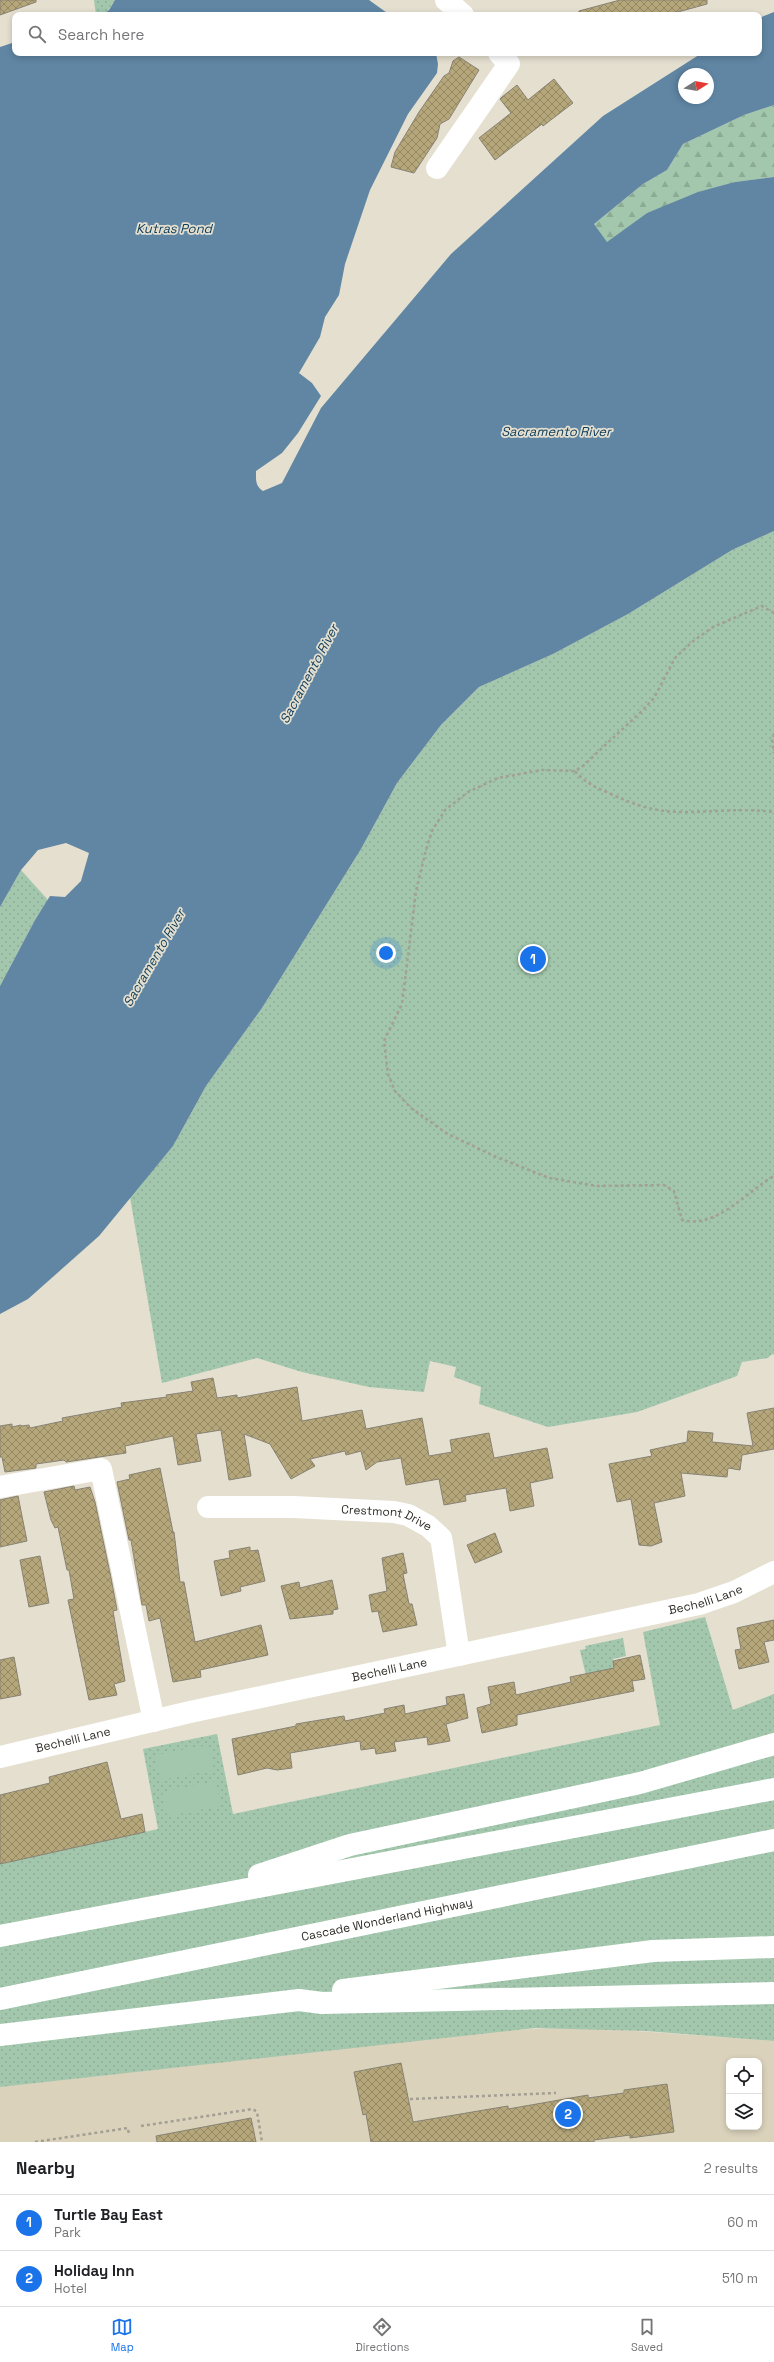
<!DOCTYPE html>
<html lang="en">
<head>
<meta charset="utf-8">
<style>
  body { margin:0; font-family:"Space Grotesk",sans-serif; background:#f2f2f2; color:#202124 }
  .controls { position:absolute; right:12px; bottom:12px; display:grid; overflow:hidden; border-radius:8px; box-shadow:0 2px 6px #0003 }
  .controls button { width:36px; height:36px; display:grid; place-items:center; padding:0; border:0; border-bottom:1px solid #e0e0e0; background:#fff; color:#202124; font:20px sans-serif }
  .compass { position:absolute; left:678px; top:68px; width:36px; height:36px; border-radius:50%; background:#fff; box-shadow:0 2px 6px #0003; rotate:79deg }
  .you { position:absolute; left:386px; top:953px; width:14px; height:14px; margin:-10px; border:3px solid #fff; border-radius:50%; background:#1a73e8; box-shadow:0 0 0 6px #1a73e833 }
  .badge { display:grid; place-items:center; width:26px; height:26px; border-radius:50%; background:#1a73e8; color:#fff; font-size:13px; font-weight:700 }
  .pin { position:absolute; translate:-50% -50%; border:2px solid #fff; box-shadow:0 1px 4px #0006 }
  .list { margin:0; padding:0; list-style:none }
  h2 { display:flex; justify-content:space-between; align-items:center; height:52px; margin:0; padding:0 16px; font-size:17px }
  h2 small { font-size:13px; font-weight:400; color:#757577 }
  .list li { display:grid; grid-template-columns:26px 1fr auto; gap:12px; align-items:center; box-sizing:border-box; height:56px; padding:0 16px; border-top:1px solid #e0e0e0 }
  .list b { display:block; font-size:15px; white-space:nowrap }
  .list p { margin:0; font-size:13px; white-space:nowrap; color:#757577 }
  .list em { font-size:13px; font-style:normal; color:#757577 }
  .icon { flex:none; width:22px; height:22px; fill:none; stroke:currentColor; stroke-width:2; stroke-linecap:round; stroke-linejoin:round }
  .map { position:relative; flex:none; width:774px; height:2142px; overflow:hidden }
  .search { position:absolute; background:#fff; box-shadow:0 2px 6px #0003; left:12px; right:12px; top:12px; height:44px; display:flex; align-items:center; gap:10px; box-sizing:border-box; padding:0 14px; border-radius:8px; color:#757577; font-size:15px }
  .sheet { height:164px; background:#fff }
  nav { display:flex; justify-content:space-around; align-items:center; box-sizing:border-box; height:56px; border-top:1px solid #e0e0e0; background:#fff; font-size:11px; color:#757577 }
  nav a { display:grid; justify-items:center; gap:2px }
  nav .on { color:#1a73e8 }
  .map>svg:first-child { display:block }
</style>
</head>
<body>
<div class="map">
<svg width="774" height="2142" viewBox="0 0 774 2142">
  <defs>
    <pattern id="green-dots" width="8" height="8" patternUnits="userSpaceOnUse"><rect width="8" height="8" fill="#a2c7ad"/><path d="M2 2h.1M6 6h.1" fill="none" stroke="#8cab95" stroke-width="1.8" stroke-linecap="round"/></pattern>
    <pattern id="forest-firs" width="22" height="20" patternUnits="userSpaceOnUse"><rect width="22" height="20" fill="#a2c7ad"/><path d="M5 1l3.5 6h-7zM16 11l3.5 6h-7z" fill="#8cab95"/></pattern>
    <pattern id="building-cross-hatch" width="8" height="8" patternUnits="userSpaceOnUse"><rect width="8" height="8" fill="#b6a77b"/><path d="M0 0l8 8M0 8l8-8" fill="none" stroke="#948865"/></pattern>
  </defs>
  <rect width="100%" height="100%" fill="#e4dfcf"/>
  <path fill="#dad2bb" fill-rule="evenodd" d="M577,2027l197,14v101h-774v-55l499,-56zM729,2061h30v66h-30z"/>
  <path fill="url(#green-dots)" d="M94,0h21c-6,8 -7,15 -19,15z
    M774,531v824l-2,-1 -4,4 -26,4 -5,14 -100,36 -89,15 -69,-23 2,-17 -27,-10 2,-10 -26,-6 -6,31 -55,-5 -67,-15 -45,-14 -95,25 -32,-186 43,-51 33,-60 56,-78 99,-159 36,-66 44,-58 38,-38 74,-33 75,-40 104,-64z
    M21,870l27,30 -13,20 -35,66v-79z
    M705,1617l28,93 41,-16v347l-128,-10 -111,-3 -535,59v-223l158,-35 -15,-80 74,-15 16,80 427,-89 -17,-93z
    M623,1638l3,18 -13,3 1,9 -25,21 -9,-39 6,-1 -1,-3z"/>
  <path fill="url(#forest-firs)" d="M774,105v72l-39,5 -88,31 -40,30 -13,-19 49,-40 24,-14 16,-26 61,-29z"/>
  <path fill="#a2c7ad" d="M209,1745l5,25 -54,10 -5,-25z
    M216,1781l5,25 -54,10 -5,-24z"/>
  <path fill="#6086a4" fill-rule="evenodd" d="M115,0h254l21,15h-288l7,-5z
    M774,12v93l-30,10 -61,29 -16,26 -24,14 -49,40 13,18 40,-29 51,-21 37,-10 39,-5v354l-42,19 -104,64 -75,40 -74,33 -38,38 -44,58 -36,66 -99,159 -56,78 -33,60 -74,90 -71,63 -28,15v-328l35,-66 15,-24 15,1 16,-16 8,-28 -23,-10 -28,7 -17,20 -21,37v-860l15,-5v11h421l2,11 -1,9 -29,41 -38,76 -25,74 -6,31 -14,22 -5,20 -21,36 13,10 9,13 -23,37 -16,20 -26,18c0,8 -1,15 7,20l19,-8 39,-75 130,-154 152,-138 99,-63h57v-35zM684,74h24v24h-24z"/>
  <path fill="url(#building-cross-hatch)" stroke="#878273" d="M0,0h36v2l-36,13z
    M620,0h87v4l-40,11h-88v-4z
    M459,57l20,13 -30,49 -9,5 -3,14 -23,35 -23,-6 4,-15 24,-40 25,-36 5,-3 4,-12z
    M554,79l19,24 -30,23 -1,-2 -47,36 -16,-22 32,-25 -11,-14 2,-2 15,-12 11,15z
    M213,1378l4,20 20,-3v3l60,-11 5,34 60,-11 4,19 56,-11 7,38 23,-4 -2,-12 39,-7 5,25 53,-10 6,30 -23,5 4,23 -24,5 -4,-23 -41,7 1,6 -22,4 -5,-26 -33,6 -5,-27 -24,4 -11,8 -5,-19 -15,4 -1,-4 -35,8 5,7 -24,13 -21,-35 -26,-10 7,42 -22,4 -8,-50 -25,4 5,27 -23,4 -5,-29 -48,10 1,7 -60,9 -2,-2 -28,4v4l-31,4 -3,-15h-2v-31l12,-2v3l9,-2v1l8,-1 1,3 33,-7 -1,-3 60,-11 -1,-4 46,-6 -1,-2 27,-4 -2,-9z
    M774,1408v41l-32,6 -2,15 -12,-2 -1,9 -46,-4 4,23 -31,7 8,39 -11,4 -12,-1 -8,-46 -14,3 -8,-38 43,-8 -2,-6 37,-8 1,-11 25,2 -1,9 41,4 -6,-33z
    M160,1468l13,64h1l6,50h4l11,60 66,-17 7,30 -68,15 1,7 -28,5 -13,-64 -11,3 -3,-16h-4l-11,-65h-2l-12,-58 13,-3 -1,-4z
    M74,1486l1,4 15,-3 5,15 16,76 6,32 -4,1 12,70 -11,3 3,11 -28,5 -21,-100 6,-1 -5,-29h-2l-9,-43 -3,1 -4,-8 -7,-28z
    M18,1496l9,45 -27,6v-47z
    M495,1533l7,19 -27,11 -8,-18z
    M250,1547v4l8,-1 7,31 -25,6 1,4 -20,5 -7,-35 16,-3 -1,-7z
    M403,1553l4,20 -4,1 6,30h3l5,21 -34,7 -5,-21 -6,1 -3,-17 18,-4 -5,-33z
    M40,1556l9,47 -20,4 -9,-47z
    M332,1580l6,29 -5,1v4l-43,5 -9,-33 18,-4 1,6z
    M774,1620v20l-10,2 5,20 -30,7 -4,-19 6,-1 -4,-21z
    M640,1655l5,24 -13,2 2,10 -117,24v10l-35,8 -5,-25 14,-4 -3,-17 26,-5 2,13 55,-13 -1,-5 44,-9 -1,-7z
    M14,1657l7,38 -21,4v-39z
    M464,1694l4,24 -22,6 4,17 -22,4 -1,-8 -33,5 2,9 -20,3 -1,-6 -14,2 -1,-9 -70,12 2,15 -15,2 -10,-2 -29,7 -6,-36 64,-13v-2l48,-8 1,5 40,-8 -1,-4 20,-4 1,9 23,-5 19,-4 -1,-8z
    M107,1762l14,57 21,-5 3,18 -145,32v-69l50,-12 -1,-6z
    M401,2063l12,59 95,-16v3l80,-14v3l36,-5v-3l43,-6 7,48 -44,6v-3l-36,5v2h-223l-5,-28 -3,1 -9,-43z
    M251,2118l5,24h-99l-1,-6z"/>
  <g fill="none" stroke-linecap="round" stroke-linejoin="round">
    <path stroke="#a39f93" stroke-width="2.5" stroke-dasharray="3 3" stroke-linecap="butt" d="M774,613l-12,-7 -49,21 -21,15 -17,16 -21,40 -11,12 -60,56 -8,5 -33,-1 -44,8 -30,14 -23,18 -13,21 -6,19 -10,41 -14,113 -18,37 4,33 7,17 16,17 35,25 48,23 55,22 48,8 67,-1 10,6 8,29c35,9 64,-28 92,-44
      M774,734l-2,6 2,13
      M575,771c10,12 22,17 36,23 23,11 45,18 71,18 31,0 61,-4 92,0
      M410,2099l146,-6
      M141,2126l112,-17 4,3 5,30
      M35,2142l93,-14 1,8"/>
    <g stroke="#fff" stroke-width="22">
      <path d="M446,0l17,15"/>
      <path d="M437,168l72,-104 -10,-11"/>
      <path d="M0,1487l101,-18 53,252"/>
      <path id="s1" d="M208,1507h86l100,5 14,3 20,11 13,12 1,5 17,112"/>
      <path id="s2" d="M0,1757l190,-45 509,-108 35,-12 40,-20"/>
    </g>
    <g stroke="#fff" stroke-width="22">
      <path d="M259,1875l91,-30 290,-62 134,-39"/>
      <path d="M0,1936l774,-147"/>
      <path d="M343,1990l310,-39 121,-4"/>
      <path id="s3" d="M0,1999l774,-159"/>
      <path d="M0,2035l299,-35 23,3 452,-10"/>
    </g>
  </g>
  <g text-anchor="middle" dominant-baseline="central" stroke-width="3.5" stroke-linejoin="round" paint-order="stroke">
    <g font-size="12" fill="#2f2d27" stroke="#e4dfcf">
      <text stroke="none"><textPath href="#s1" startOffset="180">Crestmont Drive</textPath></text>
      <text stroke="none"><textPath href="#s2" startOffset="723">Bechelli Lane</textPath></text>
      <text stroke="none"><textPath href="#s2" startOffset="399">Bechelli Lane</textPath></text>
      <text stroke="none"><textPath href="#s2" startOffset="75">Bechelli Lane</textPath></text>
      <text stroke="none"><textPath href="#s3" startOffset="395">Cascade Wonderland Highway</textPath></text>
    </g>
    <g font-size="13" font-style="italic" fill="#0a3a5a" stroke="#e4dfcf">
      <text x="174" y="228">Kutras Pond</text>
      <text x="556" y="431">Sacramento River</text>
      <text transform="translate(309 674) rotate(-62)">Sacramento River</text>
      <text transform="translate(154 958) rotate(-60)">Sacramento River</text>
    </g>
  </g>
</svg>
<div class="controls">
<button><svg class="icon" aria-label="locate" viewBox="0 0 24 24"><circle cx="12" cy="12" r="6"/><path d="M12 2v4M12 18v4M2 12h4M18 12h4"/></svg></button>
<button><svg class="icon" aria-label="layers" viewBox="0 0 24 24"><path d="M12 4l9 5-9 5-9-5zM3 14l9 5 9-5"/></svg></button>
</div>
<svg class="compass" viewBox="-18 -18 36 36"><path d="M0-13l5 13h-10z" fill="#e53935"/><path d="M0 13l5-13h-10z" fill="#757577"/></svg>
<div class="you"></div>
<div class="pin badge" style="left:533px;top:959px">1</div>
<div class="pin badge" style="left:568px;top:2114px">2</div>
<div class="search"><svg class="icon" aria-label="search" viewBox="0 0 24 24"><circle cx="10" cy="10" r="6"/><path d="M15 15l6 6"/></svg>Search here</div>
</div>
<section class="sheet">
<h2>Nearby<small>2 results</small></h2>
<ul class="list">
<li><span class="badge">1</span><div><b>Turtle Bay East</b><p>Park</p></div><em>60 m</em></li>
<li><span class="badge">2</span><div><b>Holiday Inn</b><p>Hotel</p></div><em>510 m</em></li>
</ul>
</section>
<nav>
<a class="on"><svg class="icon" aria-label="map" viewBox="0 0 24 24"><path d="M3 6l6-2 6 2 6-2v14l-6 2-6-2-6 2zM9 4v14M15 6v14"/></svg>Map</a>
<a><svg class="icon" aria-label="directions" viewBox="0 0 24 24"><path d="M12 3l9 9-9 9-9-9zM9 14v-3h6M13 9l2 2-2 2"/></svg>Directions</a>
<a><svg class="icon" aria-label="saved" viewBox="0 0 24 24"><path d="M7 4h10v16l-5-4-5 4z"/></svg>Saved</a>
</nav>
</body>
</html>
